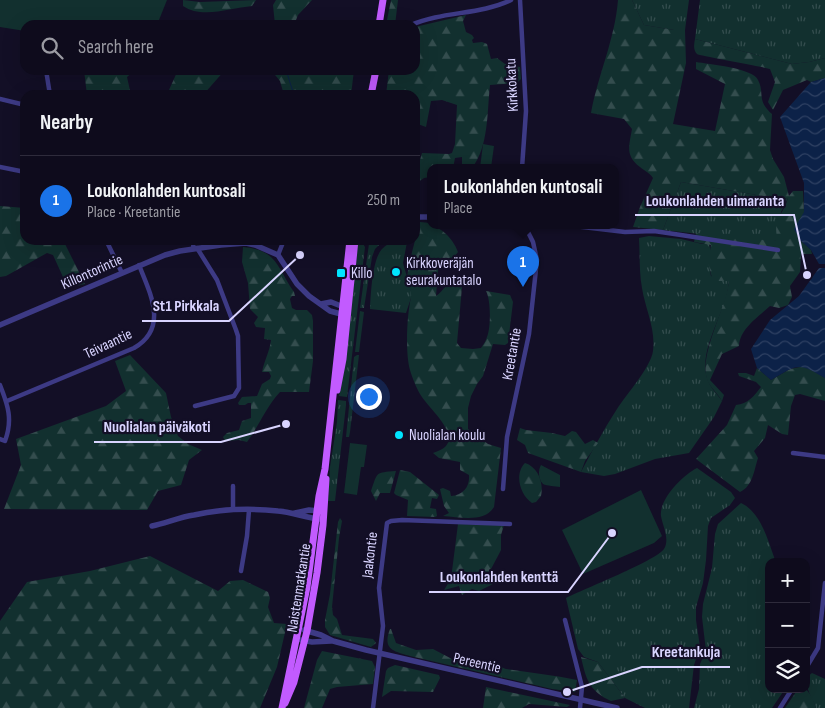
<!DOCTYPE html>
<html lang="en">
<head>
<meta charset="utf-8">
<style>
  body { margin:0; font-family:"Sofia Sans Condensed",sans-serif; background:#1c1929; color:#f1f3f6 }
  .controls { position:absolute; right:15px; bottom:15px; display:grid; overflow:hidden; border-radius:10px; box-shadow:0 5px 20px #0002 }
  .controls button { width:45px; height:45px; display:grid; place-items:center; padding:0; border:0; border-bottom:1px solid #2e2b3b; background:#0e0b1c; color:#f1f3f6; font:25px sans-serif }
  .you { position:absolute; left:368px; top:396px; width:18px; height:18px; margin:-12px; border:4px solid #fff; border-radius:50%; background:#1a73e8; box-shadow:0 0 0 8px #1a73e833 }
  .badge { display:grid; place-items:center; width:32px; height:32px; border-radius:50%; background:#1a73e8; color:#fff; font-size:16px; font-weight:700 }
  .pin { position:absolute; translate:-50% -41px; filter:drop-shadow(0 1px 2px #0008) }
  .pin::after { content:''; position:absolute; top:26px; width:18px; height:15px; background:inherit; clip-path:polygon(0 0,100% 0,50% 100%) }
  .popup { position:absolute; left:427px; top:164px; width:192px; height:65px; box-sizing:border-box; display:grid; place-content:center; border-radius:10px; background:#0e0b1c; filter:drop-shadow(0 1px 4px #0005); font-size:16px; white-space:nowrap; color:#9b9ba3 }
  .popup b { font-size:19px; color:#f1f3f6 }
  .popup::after { content:''; position:absolute; left:50%; top:100%; margin-left:-10px; border:10px solid transparent; border-top-color:#0e0b1c }
  .list { margin:0; padding:0; list-style:none }
  h2 { display:flex; justify-content:space-between; align-items:center; height:65px; margin:0; padding:0 20px; font-size:21px }
  h2 small { font-size:16px; font-weight:400; color:#9b9ba3 }
  .list li { display:grid; grid-template-columns:32px 1fr auto; gap:15px; align-items:center; box-sizing:border-box; height:90px; padding:0 20px; border-top:1px solid #2e2b3b }
  .list b { display:block; font-size:19px; white-space:nowrap }
  .list p { margin:0; font-size:16px; white-space:nowrap; color:#9b9ba3 }
  .list em { font-size:16px; font-style:normal; color:#9b9ba3 }
  .icon { flex:none; width:28px; height:28px; fill:none; stroke:currentColor; stroke-width:2; stroke-linecap:round; stroke-linejoin:round }
  .map { position:relative; flex:none; width:825px; height:708px; overflow:hidden }
  .search { position:absolute; background:#0e0b1c; box-shadow:0 5px 20px #0002; left:20px; top:20px; width:400px; height:55px; display:flex; align-items:center; gap:12px; box-sizing:border-box; padding:0 18px; border-radius:15px; color:#9b9ba3; font-size:19px }
  .panel { position:absolute; background:#0e0b1c; box-shadow:0 5px 20px #0002; left:20px; top:90px; width:400px; height:155px; border-radius:15px }
  .map>svg:first-child { display:block }
</style>
</head>
<body>
<div class="map">
<svg width="825" height="708" viewBox="0 0 825 708">
  <defs>
    <pattern id="grass-tufts" width="24" height="20" patternUnits="userSpaceOnUse" patternTransform="scale(1.25)"><rect width="24" height="20" fill="#12302f"/><path d="M3 7l-1-3M5 7V3M7 7l1-3M15 17l-1-3M17 17v-4M19 17l1-3" fill="none" stroke="#344d4e"/></pattern>
    <pattern id="forest-firs" width="22" height="20" patternUnits="userSpaceOnUse" patternTransform="scale(1.25)"><rect width="22" height="20" fill="#12302f"/><path d="M5 1l3.5 6h-7zM16 11l3.5 6h-7z" fill="#344d4e"/></pattern>
    <pattern id="water-waves" width="16" height="10" patternUnits="userSpaceOnUse" patternTransform="scale(1.25)"><rect width="16" height="10" fill="#0c2248"/><path d="M0 5q4-4 8 0t8 0" fill="none" stroke="#2f4163"/></pattern>
  </defs>
  <rect width="100%" height="100%" fill="#130f26"/>
  <path fill="url(#grass-tufts)" d="M632,0h57l-4,30h-11l-30,-5z
    M700,0h125v58l-16,4 -17,2 -97,-25z
    M681,182l99,17 8,-1 -7,14 -4,28 -5,2 -109,-12z
    M649,236l32,3 21,5h7c3,8 -1,21 2,32l10,5h8c-2,31 -31,67 -22,97 2,8 10,16 15,23l-8,16 -25,36 -34,6 -40,15 -11,2 -23,-4c11,-21 23,-43 36,-63 9,-14 34,-42 36,-58 3,-22 -8,-43 -11,-63 -3,-17 -2,-33 -3,-50z
    M372,240h12l-9,9 -3,8 -8,51h-4l9,-64z
    M396,240h8l3,2 -4,21 9,32 -6,18 -36,-4c1,-15 2,-49 12,-60 4,-4 9,-7 14,-9z
    M358,244h5l2,3 -18,150 -8,-1 7,-39z
    M360,311l4,1 -5,40h-4z
    M357,355h2l-9,77 -1,5h-3l8,-80z
    M338,400l8,1v4l-11,96h-7l2,-34 7,-45z
    M697,468l34,24 4,6 -5,7 -19,13 -3,8 -2,34 -3,23 -7,24v13l4,27 -6,18 -5,43h-44l-20,-10 -27,-36 -14,-5 -6,-8 -12,-51c16,-8 91,-38 98,-49 6,-10 -1,-22 -3,-33 -2,-17 22,-41 36,-48z
    M741,503c21,10 27,39 35,59h-7v127h16l-13,19h-78l5,-19 1,-25 6,-13 -4,-34 1,-13 9,-36 3,-34 3,-10z
    M812,673l13,6v29h-9c-4,-11 -10,-18 -10,-30z"/>
  <path fill="url(#forest-firs)" d="M183,0l17,2 56,-2 -4,6c-22,2 -50,13 -69,0z
    M276,0h36l-14,15 -4,10h-19l-2,-20z
    M391,0h7l-3,25h-9z
    M618,0h14l12,25 30,5h11l1,33 -13,61 42,7 10,-47 -29,-15v-7c12,2 57,6 62,18 7,13 -2,20 14,34l-2,36 3,9 11,18 5,19 4,-5h10l1,21 -4,28 11,10 1,4h-11l-1,18 -10,14 2,11 -4,8 -9,3 -9,-2c-13,12 -30,23 -31,40l-17,8 -12,26 14,15 -2,6c-4,-7 -10,-12 -14,-19 -11,-26 18,-72 21,-101h-10l-7,-3 -4,-16 3,-17 -17,-3 2,-9 79,8 2,-4c-4,-19 7,-23 11,-39l-8,1 -99,-17 -18,48 -30,-3 7,-20 13,-29c-3,-5 -8,-7 -13,-11 -15,-12 -11,-20 -8,-38l-8,-10 -33,-6c7,-38 24,-74 27,-113z
    M466,15l-3,6 3,11 6,3 2,3 -2,2 1,3 9,-1 5,2 4,15 6,-1 8,6 15,3 1,12 -4,4 -27,2c-3,26 -1,61 -18,83h-10v-11l-7,1 -2,10h-23v9l-6,1 -9,6v-19l5,-5 2,-7 27,1 3,-1 3,-9 2,-39 -15,-5 -11,1 -5,26 -11,-4v-28h-29l3,-25h26v-43z
    M695,39l97,25 17,-2 16,-4v20l-14,4 -4,-2 -24,10 -10,20 -5,-8 7,-20 -5,-13c-10,-3 -70,-13 -73,-15 -4,-4 -3,-10 -2,-15z
    M84,70h51l-8,7 4,18h-44z
    M178,70h47l-22,25h-29l-5,-5z
    M271,70l72,1 11,-1 -3,25h-67l-4,-14z
    M0,206l25,2v32h38l22,44 -17,4 -15,-33 -6,-2 -41,23 -6,1z
    M420,222l10,1v3c13,1 24,15 28,26 -5,7 -11,8 -19,7l-3,37c8,-5 12,-17 23,-16l3,7 -5,56 4,5 12,1 8,-1c2,-3 5,-7 6,-11 4,-10 4,-37 -1,-46l24,4 3,7 -5,41 -3,2 -12,-1 -10,32 -6,8 -6,12 -3,12v21l20,15 13,4 -7,59c-10,16 -34,10 -51,9l6,-3 -5,-7 -4,-17 3,-1 7,3 1,5c12,-1 19,-9 18,-21l-9,-5v-8l-21,-4 -6,-5c38,-11 -3,-42 -13,-59 -4,-7 -8,-17 -10,-24 -5,-18 -3,-55 1,-73 1,-6 -4,-12 -4,-18 1,-15 9,-41 13,-57z
    M243,247c35,3 34,21 51,45l1,4h-3l-2,3 2,9 4,2h11l5,5 1,6v40l-4,31h-29c-14,15 -21,34 -33,50l-8,-2 -14,1 -2,-4 4,-4 12,-3 3,-9 9,-3v-15h-3l-3,2h-6l-1,-2 4,-6 15,-1 5,-12 8,-5 1,-3 -2,-4h-7c2,-11 8,-21 9,-32l-7,-1 1,-11 -9,-1 -2,-4 4,-6 -8,-8 -2,-26 -6,-21z
    M130,355l36,38 5,24 7,19 10,8 14,6 -13,10 -8,25 -23,6 -11,19 -143,-1 17,-44 -5,-26 90,-33 20,-15 -11,-30z
    M805,366l20,12v23l-25,-7 -5,1 -4,11 -3,29 -6,-1 -14,-9 -3,13 -11,13 4,7c-4,12 -5,28 -18,34l-44,-33 31,-34 9,-20c12,-1 18,-9 25,-18l-5,-5 -17,-6 -1,-3h8l8,3 3,-8 14,12 19,-11z
    M520,428l6,2 26,3 13,3 7,-5 4,1 9,12 8,-4 5,3 -13,18 -4,11 -53,-19 -3,-8 -8,-5z
    M525,463c13,4 19,20 16,33l-5,6 -4,1c-12,-8 -18,-29 -7,-40z
    M400,470l10,2 29,23 -2,4 -5,-1 -2,10 6,1 1,7 -2,1 -28,-1 1,-16 -12,-5 -2,-2z
    M396,471l-6,22h-10l-4,8 -5,-10c7,-20 4,-18 25,-20z
    M340,518l2,3 -3,17 -7,69 1,8 4,4 5,16 31,4 3,4 -5,4 -41,-12 -5,-8v-7l5,-26 8,-72z
    M458,524l46,1 -3,10v15l-10,19 1,5 5,8 -18,9 -7,-2 -10,6 -3,-9 -15,4 7,-11z
    M150,556l68,35 12,-10 13,-1 25,12 2,6 -2,9 6,16 13,1 -10,43 -17,41h-260v-87l27,-39 63,-11z
    M390,629h1l5,14 20,7 17,-1 19,10 14,2 9,5c4,-2 9,-6 14,-6 8,0 11,8 17,9 24,4 48,6 71,11l-2,12 -23,-3 -142,-33c-16,-5 -28,-6 -20,-27z
    M322,651l50,10 3,6 -2,17 -36,3 -7,2 -8,19h-18l13,-48z
    M581,657l17,5 27,36 -14,3c-22,-10 -25,-22 -30,-44z
    M395,665l44,10 1,3 -7,14 -42,-1 -9,6 4,-26 2,-3z
    M486,687l84,18 -3,2 -38,-3 -7,4h-39z
    M798,689h8l6,8 4,11h-31z"/>
  <path fill="#12302f" d="M0,0h167l-10,25h-132v6l-25,-4z
    M483,144l11,2 -3,22h-11z
    M350,443l17,2 -3,22h-3l-4,28 -13,-2z
    M541,465l19,10v12c-5,-1 -13,-1 -17,-3 -5,-5 -5,-14 -2,-19z
    M641,490l21,46 -8,7 -71,31 -21,-44z"/>
  <path fill="url(#water-waves)" d="M825,78v186h-6l-8,-14 -11,-10 -6,-11 10,-17v-29l-24,-66 31,-35z
    M819,268h6v110c-27,-16 -27,-14 -54,2l-14,-12 -6,-19 19,-29 29,-24z"/>
  <g fill="none" stroke-linecap="round" stroke-linejoin="round">
    <path stroke="#0c2248" stroke-width="1" d="M286,70l8,25"/>
    <path stroke="#3d3a85" stroke-width="4.5" d="M520,0l6,111 -4,57
      M411,25c32,-14 69,-10 100,-25
      M46,70l4,25
      M0,99l25,6
      M0,167l25,5
      M574,226l51,6 29,-1 27,4 97,15
      M106,240l16,33
      M193,248l1,-8
      M278,255l6,-15
      M0,385c8,20 13,35 5,56l-5,-2
      M7,401l127,-53c35,-20 16,-55 5,-83
      M195,406l39,-10 5,-8 -1,-52 -2,-6 -19,-50 -20,-32
      M793,453l32,4
      M233,486v23
      M503,489l4,-52 22,-103 8,-74 -4,-18 -8,-16
      M241,571l6,-35 2,-26
      M565,620l17,67 -2,21
      M806,668l12,-20 7,-65
      M373,708l10,-82 -4,-38 8,-65 4,-2 11,-1 108,4
      M780,708l12,-19"/>
    <path stroke="#3d3a85" stroke-width="5.5" d="M415,217h15
      M321,304l10,-2 15,6
      M0,325l165,-70 15,-4 41,-6 25,-2 9,2 23,10 19,29 12,12 21,15 11,3 3,-1
      M295,513l14,-3 11,1
      M152,526c14,-3 28,-9 42,-11 27,-6 56,-7 84,-4 15,1 27,7 42,8
      M304,630l17,5 12,6 33,9 251,58
      M301,640l11,2 19,-1"/>
    <path stroke="#c25bff" stroke-width="7" d="M379,25l4,-25
      M371,95l5,-25
      M337,390l6,-31 12,-119
      M285,703l9,-21 13,-51 10,-58 6,-48 3,-46
      M282,708l25,-121 12,-91 6,-27 25,-229"/>
  </g>
  <g fill="#00e5ff" stroke="#130f26" stroke-width="2">
    <circle cx="396" cy="272" r="5"/>
    <rect x="336" y="268" width="10" height="10" rx="2.5"/>
    <circle cx="399" cy="435" r="5"/>
  </g>
  <g text-anchor="middle" dominant-baseline="central" stroke-width="4.5" stroke-linejoin="round" paint-order="stroke">
    <g font-size="15" fill="#d9d4ff" stroke="#130f26">
      <text transform="translate(512 85) rotate(-93)">Kirkkokatu</text>
      <text transform="translate(92 272) rotate(-24)">Killontorintie</text>
      <text transform="translate(108 344) rotate(-25)">Teivaantie</text>
      <text transform="translate(512 354) rotate(-80)">Kreetantie</text>
      <text transform="translate(370 555) rotate(-83)">Jaakontie</text>
      <text transform="translate(299 588) rotate(-81)">Naistenmatkantie</text>
      <text transform="translate(477 663) rotate(13)">Pereentie</text>
    </g>
    <g font-size="15" fill="#d9d4ff" stroke="#130f26" text-anchor="start">
      <text x="406" y="263">Kirkkoveräjän<tspan x="406" dy="17">seurakuntatalo</tspan></text>
      <text x="351" y="273">Killo</text>
      <text x="409" y="435">Nuolialan koulu</text>
    </g>
  </g>
  <path fill="none" stroke="#d9d4ff" stroke-width="2" d="M807 275L794 215H635M300 255L229 321H142M286 424L221 442H94M612 533L568 592H429M567 692L642 667H730"/>
  <g fill="#d9d4ff" stroke="#130f26" stroke-width="2">
    <circle cx="807" cy="275" r="5"/>
    <circle cx="300" cy="255" r="5"/>
    <circle cx="286" cy="424" r="5"/>
    <circle cx="612" cy="533" r="5"/>
    <circle cx="567" cy="692" r="5"/>
  </g>
  <g font-size="16" text-anchor="middle" font-weight="bold" fill="#d9d4ff" stroke="#130f26" stroke-width="4.5" stroke-linejoin="round" paint-order="stroke">
    <text x="715" y="206">Loukonlahden uimaranta</text>
    <text x="186" y="311">St1 Pirkkala</text>
    <text x="157" y="432">Nuolialan päiväkoti</text>
    <text x="499" y="582">Loukonlahden kenttä</text>
    <text x="686" y="657">Kreetankuja</text>
  </g>
</svg>
<div class="controls">
<button>+</button>
<button>−</button>
<button><svg class="icon" aria-label="layers" viewBox="0 0 24 24"><path d="M12 4l9 5-9 5-9-5zM3 14l9 5 9-5"/></svg></button>
</div>
<div class="you"></div>
<div class="pin badge" style="left:523px;top:287px">1</div>
<div class="popup"><b>Loukonlahden kuntosali</b>Place</div>
<div class="search"><svg class="icon" aria-label="search" viewBox="0 0 24 24"><circle cx="10" cy="10" r="6"/><path d="M15 15l6 6"/></svg>Search here</div>
<section class="panel">
<h2>Nearby<small></small></h2>
<ul class="list">
<li><span class="badge">1</span><div><b>Loukonlahden kuntosali</b><p>Place · Kreetantie</p></div><em>250 m</em></li>
</ul>
</section>
</div>
</body>
</html>
